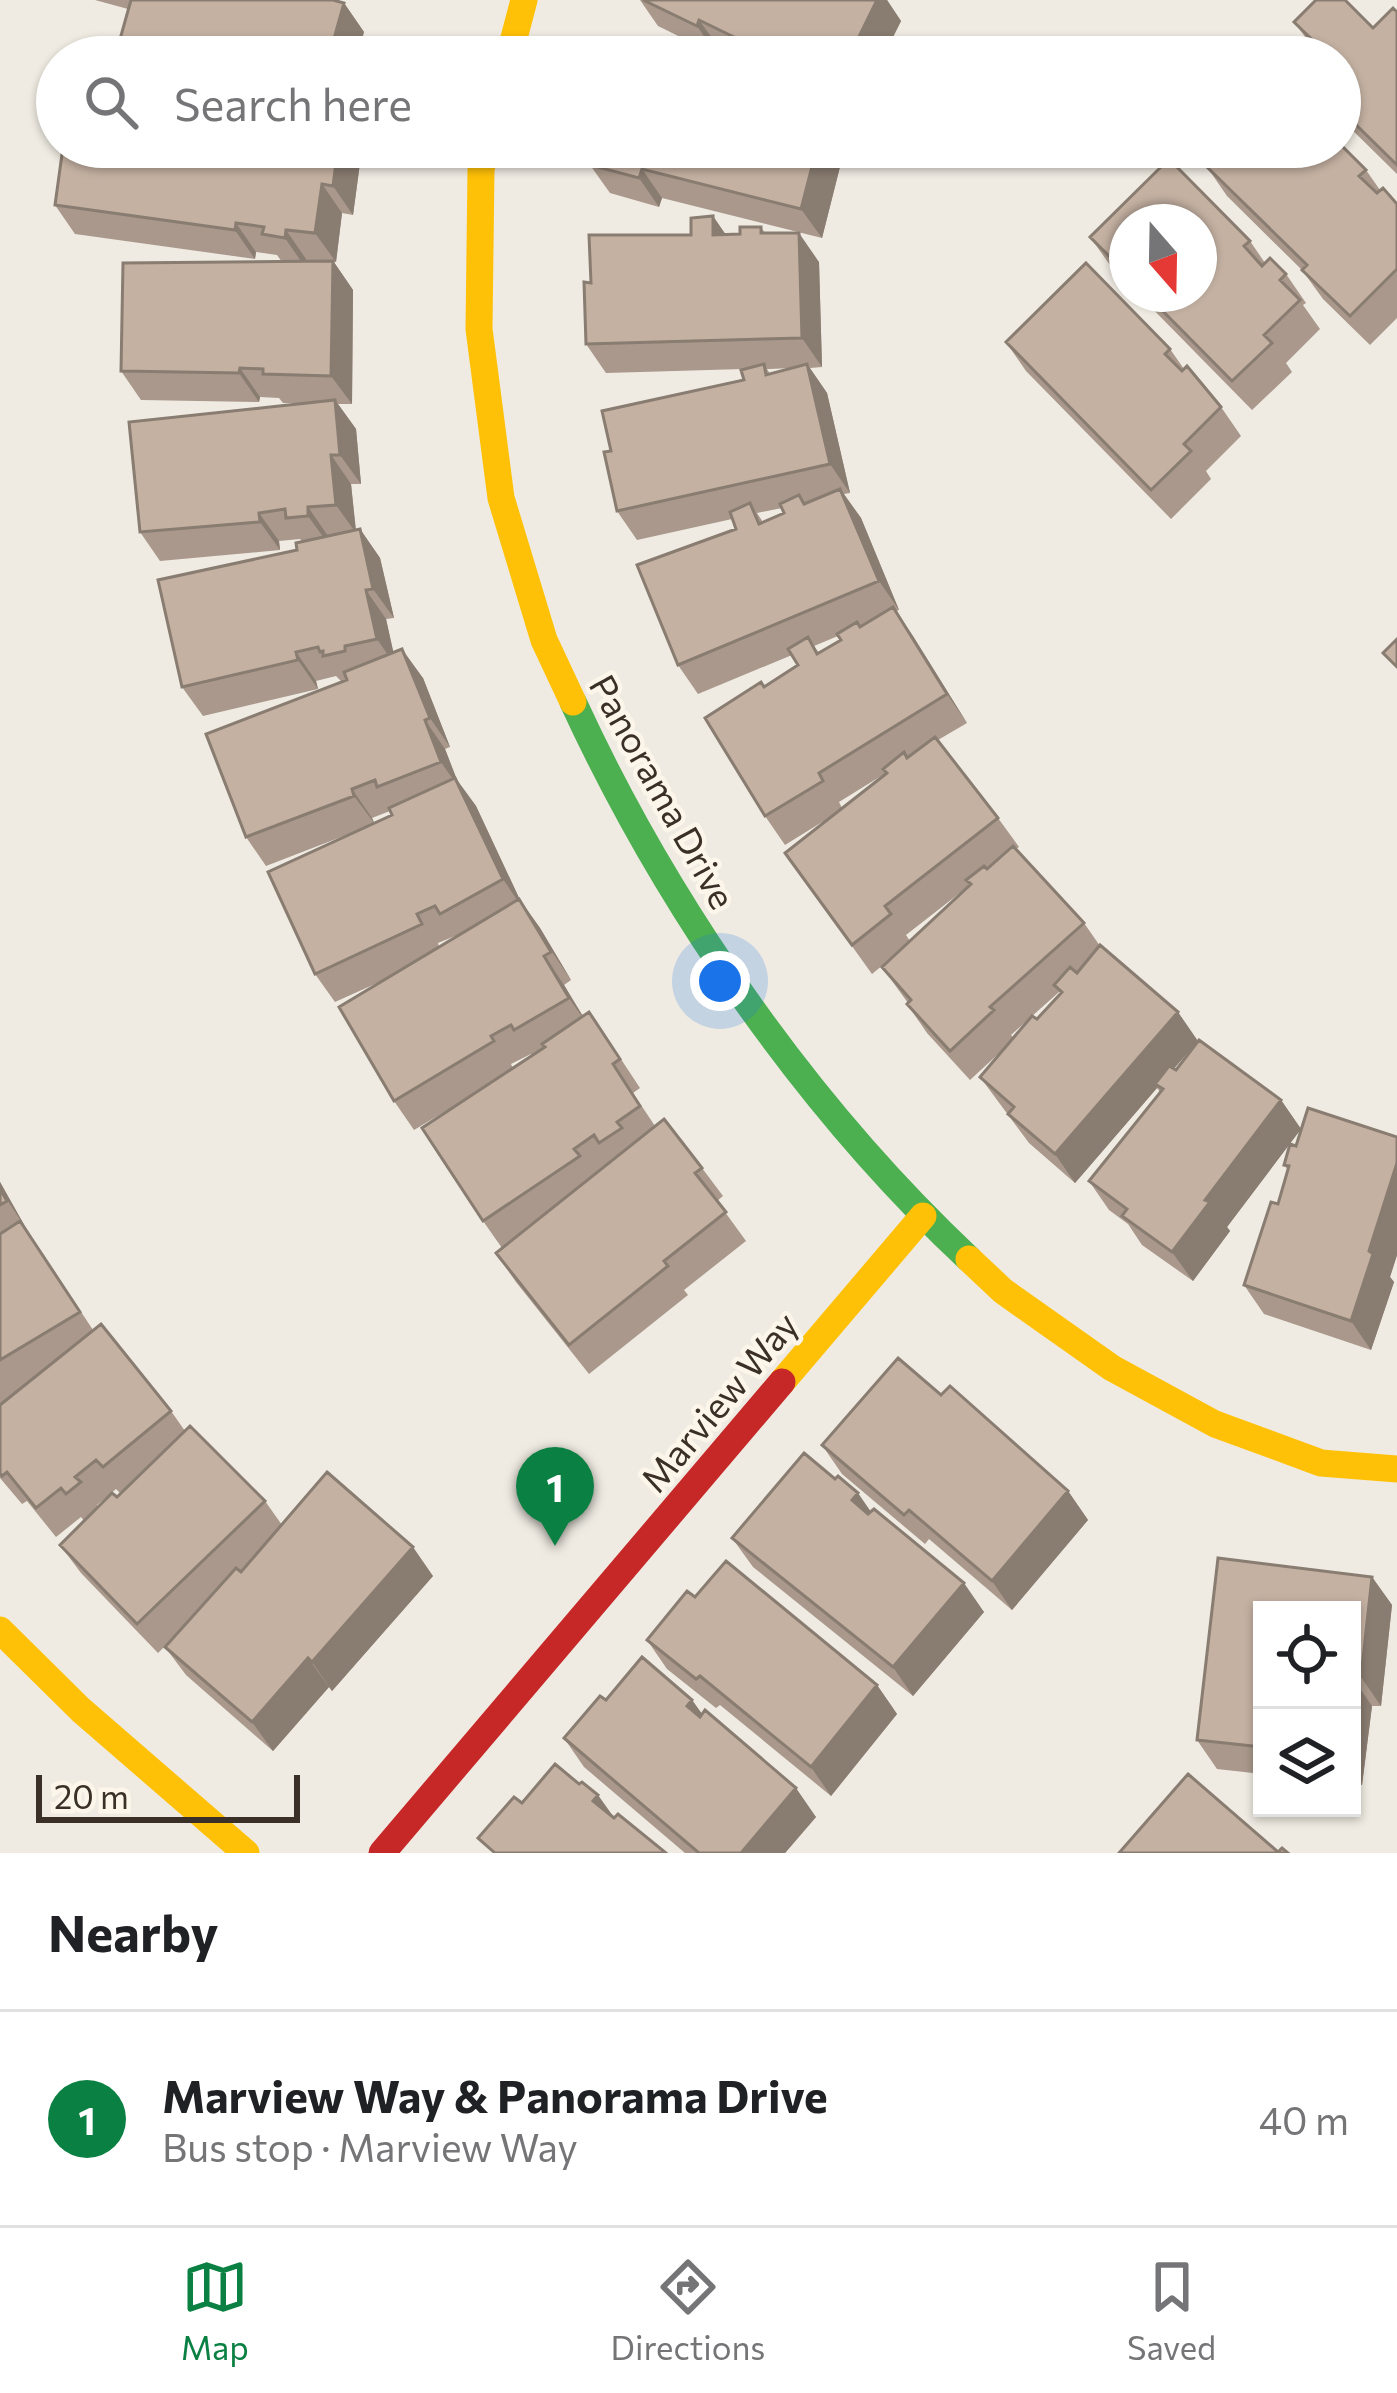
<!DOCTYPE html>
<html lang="en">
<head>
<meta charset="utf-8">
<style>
  body { margin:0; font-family:Commissioner,sans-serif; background:#f6f6f6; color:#202124 }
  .controls { position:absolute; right:36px; bottom:36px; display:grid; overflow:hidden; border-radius:0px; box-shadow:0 3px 9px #0004 }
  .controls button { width:108px; height:108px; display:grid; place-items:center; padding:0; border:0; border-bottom:3px solid #e0e0e0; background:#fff; color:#202124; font:60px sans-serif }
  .compass { position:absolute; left:1109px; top:204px; width:108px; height:108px; border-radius:50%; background:#fff; box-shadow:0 3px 9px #0004; rotate:160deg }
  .scale { position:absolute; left:36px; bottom:30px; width:264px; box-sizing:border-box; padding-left:12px; border:6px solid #3a3028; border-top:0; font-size:33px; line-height:42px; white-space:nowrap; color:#3a3028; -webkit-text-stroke:9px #fbf5ea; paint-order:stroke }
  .you { position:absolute; left:720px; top:981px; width:42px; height:42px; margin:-30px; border:9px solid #fff; border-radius:50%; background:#1a73e8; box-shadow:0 0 0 18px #1a73e833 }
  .badge { display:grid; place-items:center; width:78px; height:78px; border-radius:50%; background:#0b8043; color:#fff; font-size:39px; font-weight:700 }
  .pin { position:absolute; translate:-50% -99px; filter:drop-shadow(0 3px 6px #0008) }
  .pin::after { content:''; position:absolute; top:63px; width:42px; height:36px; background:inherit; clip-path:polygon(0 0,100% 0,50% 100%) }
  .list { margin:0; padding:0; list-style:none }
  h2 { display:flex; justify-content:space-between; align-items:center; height:156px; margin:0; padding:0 48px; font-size:51px }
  h2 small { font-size:39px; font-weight:400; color:#757577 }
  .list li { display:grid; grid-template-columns:78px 1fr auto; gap:36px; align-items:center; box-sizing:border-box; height:216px; padding:0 48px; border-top:3px solid #e0e0e0 }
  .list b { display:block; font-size:45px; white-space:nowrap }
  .list p { margin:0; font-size:39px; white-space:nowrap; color:#757577 }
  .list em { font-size:39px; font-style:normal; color:#757577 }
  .icon { flex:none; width:66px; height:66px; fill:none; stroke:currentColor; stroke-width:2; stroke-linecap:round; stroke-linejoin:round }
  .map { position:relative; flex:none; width:1397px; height:1853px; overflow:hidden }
  .search { position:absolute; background:#fff; box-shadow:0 3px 9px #0004; left:36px; right:36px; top:36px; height:132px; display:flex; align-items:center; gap:30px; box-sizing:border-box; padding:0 42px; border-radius:66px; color:#757577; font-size:45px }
  .sheet { height:372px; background:#fff }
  nav { display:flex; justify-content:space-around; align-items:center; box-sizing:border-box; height:168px; border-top:3px solid #e0e0e0; background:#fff; font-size:33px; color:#757577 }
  nav a { display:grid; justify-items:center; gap:6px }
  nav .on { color:#0b8043 }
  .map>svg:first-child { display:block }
</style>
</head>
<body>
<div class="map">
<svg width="1397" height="1853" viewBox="0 0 1397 1853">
  <rect width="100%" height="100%" fill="#efebe2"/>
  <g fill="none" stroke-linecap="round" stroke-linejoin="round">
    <path stroke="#4caf50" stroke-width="27" d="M573,702c93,202 233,404 396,557"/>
    <path stroke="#ffc107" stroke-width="27" d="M509,57l15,-57
      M487,147l-6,22 -2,160 22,169 43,142 29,62
      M969,1259l34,32 109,77 103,56 106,39 76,6
      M782,1382l141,-166
      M0,1630l81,80 165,143"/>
    <path stroke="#c62828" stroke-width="27" d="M382,1853l400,-471"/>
  </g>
  <path fill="#a9988b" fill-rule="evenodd" d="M95,0h238l11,3 20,29 -236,-23z
    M640,0h247l14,21 -18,36h-147l-16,-8 -3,6 -59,-29z
    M1397,12v162l-57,-56v-61h-20l-26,-35 79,6z
    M63,147h286l11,16 -7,52 -11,-2 -6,49h-2l19,28 -1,114h-14l18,25 5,55h-10l5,46 4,-1 20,29 14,60 -8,1 7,33 30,26 27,69 -5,2 12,31 19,26 44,94 20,28 31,52 -7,5 19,31 6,-4 20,29 31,47 -7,5 22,33 47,42 21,28 -6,5 29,40 -62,49 4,5 -99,79 -73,-92 -20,-29 6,-5 -19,-27 -9,-127 -60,36 -20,-29 -8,-122 -51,23 -20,-28 39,-142 -88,34 -20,-29 96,-155 -6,-6 -20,5 2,8 -115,27 -21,-29 115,-137 5,-9 -2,-2 -21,2 1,9 -120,11 -20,-29 168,-129h-25l-4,-5 -19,-1 -1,5 -118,-2 -20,-29 161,-109 -5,-7 -21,-3 -1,7 -180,-25 -20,-29zM390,811l2,4 -18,8 -2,-5zM455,936l1,1 -17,10 -1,-4zM531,1054l1,2 -19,12 -2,-4z
    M845,147l-23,91 -160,-40 -3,9 -49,-14 -20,-28z
    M1169,159l81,82 15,22 5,-5 16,16 20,29 -3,2 17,24 -34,34 6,9 -40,38 -114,-116h61v-72h-72v61l-17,-18 -20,-28z
    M1207,167l159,3 14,20 17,14v114l-27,27 -47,-46 -21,-29 -75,-74z
    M713,216l12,19 15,-1 21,-7 4,6 54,29 3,105 -12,1 17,25 23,100 -6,1 17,24 38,92 -3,1 71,112 -29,17 60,78 21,29 -3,2 68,74 16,23 74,123 107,31 20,29 -74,98 3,4 -37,50 -51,-36 -14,-21 -19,-14 -20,-29 71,-89 -3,-4 -82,95 -46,-40 -49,-66 29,-33 -39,36 -43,-47 -20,-29 1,-1 -26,-36 7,-7 -17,14 -87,-121 42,-34 -42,26 -20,-29 -1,-129 34,-22 -6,-10 -94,39 -20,-29 58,-136 -4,-10 -95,21 -20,-29 -6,-60 133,-71 -1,-11 -137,4 -20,-29 5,-61 100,-48zM793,368l-23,6 -3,-5h2zM782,508l2,5 -21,9 -6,-9zM838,636l3,4 -22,13 -5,-7zM886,773l-44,35 -3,-6zM970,885l-60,56 -4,-6zM1059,992l1,1 -23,26 -23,19 -3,-3z
    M1006,342l164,7 14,20 37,38 20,29 -35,35 5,8 -40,40 -145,-148z
    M1397,1137v118l-7,22 4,5 -23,68 -107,-36 -20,-29 34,-81 10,-34 -4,-5 12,-19z
    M0,1182l27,48 66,100 78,81 14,20 80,70 17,24 151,51 -101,115 -3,-4 -56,64 -87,-76 -21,-28 8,-9 -15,15 -77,-80 -21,-28 24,-24 -3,-4 -25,20 -29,-36 -5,3 -22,-26zM116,1489l5,5 -23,13 -1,-2z
    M941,1395l127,96 20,29 -76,90 -83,-71 -4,5 -83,-70 -20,-29z
    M871,1511l113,101 -71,84 -160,-129 -21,-29z
    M1218,1558l154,19 20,28 -11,101h-9l-10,79 -10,-1v-174h-90v164l-45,-5 -20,-29z
    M695,1597l182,88 20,29 -66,82 -111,-91 -4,3 -49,-39 -20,-29z
    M606,1700h86l10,14 114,103 -31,36h-100l-101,-86 -20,-29z"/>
  <path fill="#897c71" d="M877,0h10l14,21 -18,36h-34z
    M344,3l20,29 -6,25h-25l-3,-4z
    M699,20l21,29 -3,6 -20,-29z
    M338,147h11l11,16 -7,52 -20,-29z
    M817,147h28l-23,91 -21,-29z
    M642,169l20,29 -3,9 -20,-29z
    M322,184l20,29 -6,49 -21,-29z
    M713,216l20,29 -20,-10z
    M236,223l20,29 -1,7 -20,-29z
    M286,230l20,29 -1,8 -20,-29z
    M799,233l20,29 3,105 -20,-29z
    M333,261l20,29 -1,114 -21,-28z
    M807,364l20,29 23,100 -20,-29z
    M240,368l20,29 -1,5 -20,-29z
    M335,400l21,29 5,55 -21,-29z
    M331,455l20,29 5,49 -20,-28z
    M840,489l21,29 38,92 -20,-29z
    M308,507l20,29 1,9 -21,-29z
    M259,513l20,28 1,9 -20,-28z
    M360,529l20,29 14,60 -21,-29z
    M366,590l20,29 11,49 -20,-29z
    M893,607l20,29 54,87 -20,-29z
    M402,649l21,29 27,69 -20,-29z
    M296,652l20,29 2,8 -20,-29z
    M425,720l20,29 12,31 19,26 44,94 20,28 31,52 -68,-101 -42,-88 -20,-29z
    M352,789l20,29 3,6 -21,-28z
    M544,956l20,29 25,42 -20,-29z
    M1178,1012l20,29 -39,45 -4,-2 2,4 -82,95 -20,-29z
    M1281,1100l20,29 -74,98 3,4 -37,50 -21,-29 33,-52z
    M1397,1163v92l-7,22 4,5 -23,68 -20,-29 18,-70z
    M0,1182l27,48 -27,-41z
    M1068,1491l20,29 -76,90 -20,-29z
    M858,1493l20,29 -26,-22z
    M413,1547l20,29 -101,115 -20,-29z
    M1372,1577l20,28 -11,101 -20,-29z
    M964,1583l20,29 -71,84 -20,-29z
    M308,1658l21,29 -56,64 -21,-29z
    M1352,1677l20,29 -10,79 -10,-15z
    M877,1685l20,29 -66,82 -20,-29z
    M692,1700l20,28 -25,-22z
    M796,1788l20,29 -31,36h-44z
    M598,1795l20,28 -25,-22z"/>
  <path fill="#c4b1a2" stroke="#897c71" stroke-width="3" d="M131,0h202l11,3 -14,50 10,3 -225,1z
    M643,0h234l-28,57h-74l-76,-37 -2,6z
    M1316,0h29l28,28 20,-20 4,4v153l-57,-56v-52h-10l-36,-35z
    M1340,144l26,26 -7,6 18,17 6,-5 14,16v65l-47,47 -48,-46 5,-5 -100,-98 20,-20h113z
    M63,147h275l-5,39 -11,-2 -7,49 -29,-3 -1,8 -23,-4 2,-7 -28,-4 -1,7 -180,-25z
    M595,147h222l-16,62 -159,-40 -3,9 -49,-13z
    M1169,159l81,82 -6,5 18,20 8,-8 16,16 -6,6 20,20 -36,35 8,8 -40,38 -86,-87h53v-72h-72v52l-37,-37z
    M713,216v19l27,-1v-7h21v6h38l3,105 -216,6 -2,-62 7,1 -2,-48h102v-17z
    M333,261l-2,115 -68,-2v-5l-23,-1 -1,5 -118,-2 2,-108z
    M1086,263l84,86 -5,5 17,17 5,-5 34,41 -37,37 7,7 -40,39 -145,-148z
    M764,364l2,11 41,-11 23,100 -213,47 -13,-59 7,-1 -9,-40 142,-31 -3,-10z
    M335,400l5,55h-9l5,50 -28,2v9l-22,2 -1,-9 -26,4 1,9 -120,10 -11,-110z
    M840,489l39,92 -201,84 -41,-100 99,-36 -6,-17 20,-9 9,21 25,-11 -4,-9 19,-9 5,9z
    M360,529l13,60 -7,1 11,49 -32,7v5l-22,5v-5l-3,1 -2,-5 -22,5 2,8 -116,27 -24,-107 139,-30 -1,-7z
    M893,607l54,87 -128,79 4,8 -58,35 -60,-98 56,-36 3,5 34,-22 -10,-16 20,-12 9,17 24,-14 -4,-6 20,-12 3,5z
    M1397,639v28l-14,-14z
    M402,649l28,69 -5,2 16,42 -64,25 -2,-7 -23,9 2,7 -108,41 -40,-103 141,-54 -3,-8z
    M935,737l63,81 -113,88 6,8 -39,31 -67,-92 102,-80 -4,-4 21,-17 3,6z
    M455,778l48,101 -63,35 -5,-8 -18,8 5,10 -107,50 -47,-102 124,-57 -3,-7z
    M1013,846l71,77 -94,84 4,3 -44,41 -43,-47 4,-4 -29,-33 89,-83 -5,-4 18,-14 3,3z
    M519,899l32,53 -7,4 25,42 -55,32 -3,-5 -20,11 3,5 -100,60 -55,-94z
    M1100,945l78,67 -123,142 -47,-40 6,-7 -34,-30 52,-61 5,3 25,-27 -8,-7 16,-18 7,6z
    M589,1012l31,47 -7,5 27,42 -23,16 5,6 -23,15 -5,-8 -20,14 6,7 -97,65 -61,-93 123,-81 -3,-3z
    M1199,1040l82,60 -76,100 5,2 -38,50 -50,-36 5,-7 -38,-28 74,-92 -8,-5 14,-18 7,4z
    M1308,1108l89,29v26l-28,88 4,3 -22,67 -107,-36 27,-83 7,2 11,-38 -5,-1 6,-21 6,2z
    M664,1119l38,49 -7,5 31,39 -62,49 4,5 -99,79 -73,-92z
    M0,1189l7,12 -7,4z
    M20,1221l60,91 -80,48v-126z
    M101,1324l70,87 -68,56 -7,-7 -21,17 6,5 -15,12 -5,-6 -25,20 -29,-36 -5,4 -2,-3v-68z
    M898,1358l43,37 9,-9 118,105 -76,90 -83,-71 -5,5 -82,-70z
    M190,1426l75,75 -128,123 -77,-79 52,-52 5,4z
    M804,1453l31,26 3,-3 20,17 -6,7 16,14 6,-5 90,74 -71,84 -161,-129z
    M327,1472l86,75 -101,115 -4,-4 -56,64 -87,-75 71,-79 5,4z
    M1218,1558l154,19 -11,100 -9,1v-68h-90v137l-65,-7z
    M726,1561l151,124 -66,82 -111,-91 -4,3 -49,-39 40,-49 8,6z
    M642,1657l50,43 -5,6 13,11 5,-7 91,78 -55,65h-42l-135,-115 36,-42 6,4z
    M555,1764l24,20 3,-2 16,13 -5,6 21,17 4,-4 48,39h-171l-17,-15 36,-41 8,6z
    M1188,1774l90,78 4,-4 6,5h-169z"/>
  <g text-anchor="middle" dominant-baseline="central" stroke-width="9" stroke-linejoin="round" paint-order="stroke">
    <g font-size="36" fill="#3a3028" stroke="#fbf5ea">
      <text transform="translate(664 791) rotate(61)">Panorama Drive</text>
      <text transform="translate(718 1401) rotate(-50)">Marview Way</text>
    </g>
  </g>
</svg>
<div class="controls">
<button><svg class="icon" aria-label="locate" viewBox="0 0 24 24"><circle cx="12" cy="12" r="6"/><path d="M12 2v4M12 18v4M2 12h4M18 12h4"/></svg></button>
<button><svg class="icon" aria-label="layers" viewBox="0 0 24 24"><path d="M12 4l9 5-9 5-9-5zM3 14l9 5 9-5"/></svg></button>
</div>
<svg class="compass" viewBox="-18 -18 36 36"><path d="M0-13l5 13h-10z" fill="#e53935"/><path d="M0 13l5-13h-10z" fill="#757577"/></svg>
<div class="scale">20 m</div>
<div class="you"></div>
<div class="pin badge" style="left:555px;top:1546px">1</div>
<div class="search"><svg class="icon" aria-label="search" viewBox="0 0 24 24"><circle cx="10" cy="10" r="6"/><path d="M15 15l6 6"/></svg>Search here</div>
</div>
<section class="sheet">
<h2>Nearby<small></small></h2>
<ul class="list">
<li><span class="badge">1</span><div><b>Marview Way &amp; Panorama Drive</b><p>Bus stop · Marview Way</p></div><em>40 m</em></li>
</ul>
</section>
<nav>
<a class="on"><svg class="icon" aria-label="map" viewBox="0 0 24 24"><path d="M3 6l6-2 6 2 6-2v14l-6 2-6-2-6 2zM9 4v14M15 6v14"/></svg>Map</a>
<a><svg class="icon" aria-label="directions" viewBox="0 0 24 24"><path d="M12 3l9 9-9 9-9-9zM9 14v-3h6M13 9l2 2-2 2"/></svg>Directions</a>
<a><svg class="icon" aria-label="saved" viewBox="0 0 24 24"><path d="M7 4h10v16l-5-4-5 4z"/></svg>Saved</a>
</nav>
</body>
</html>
